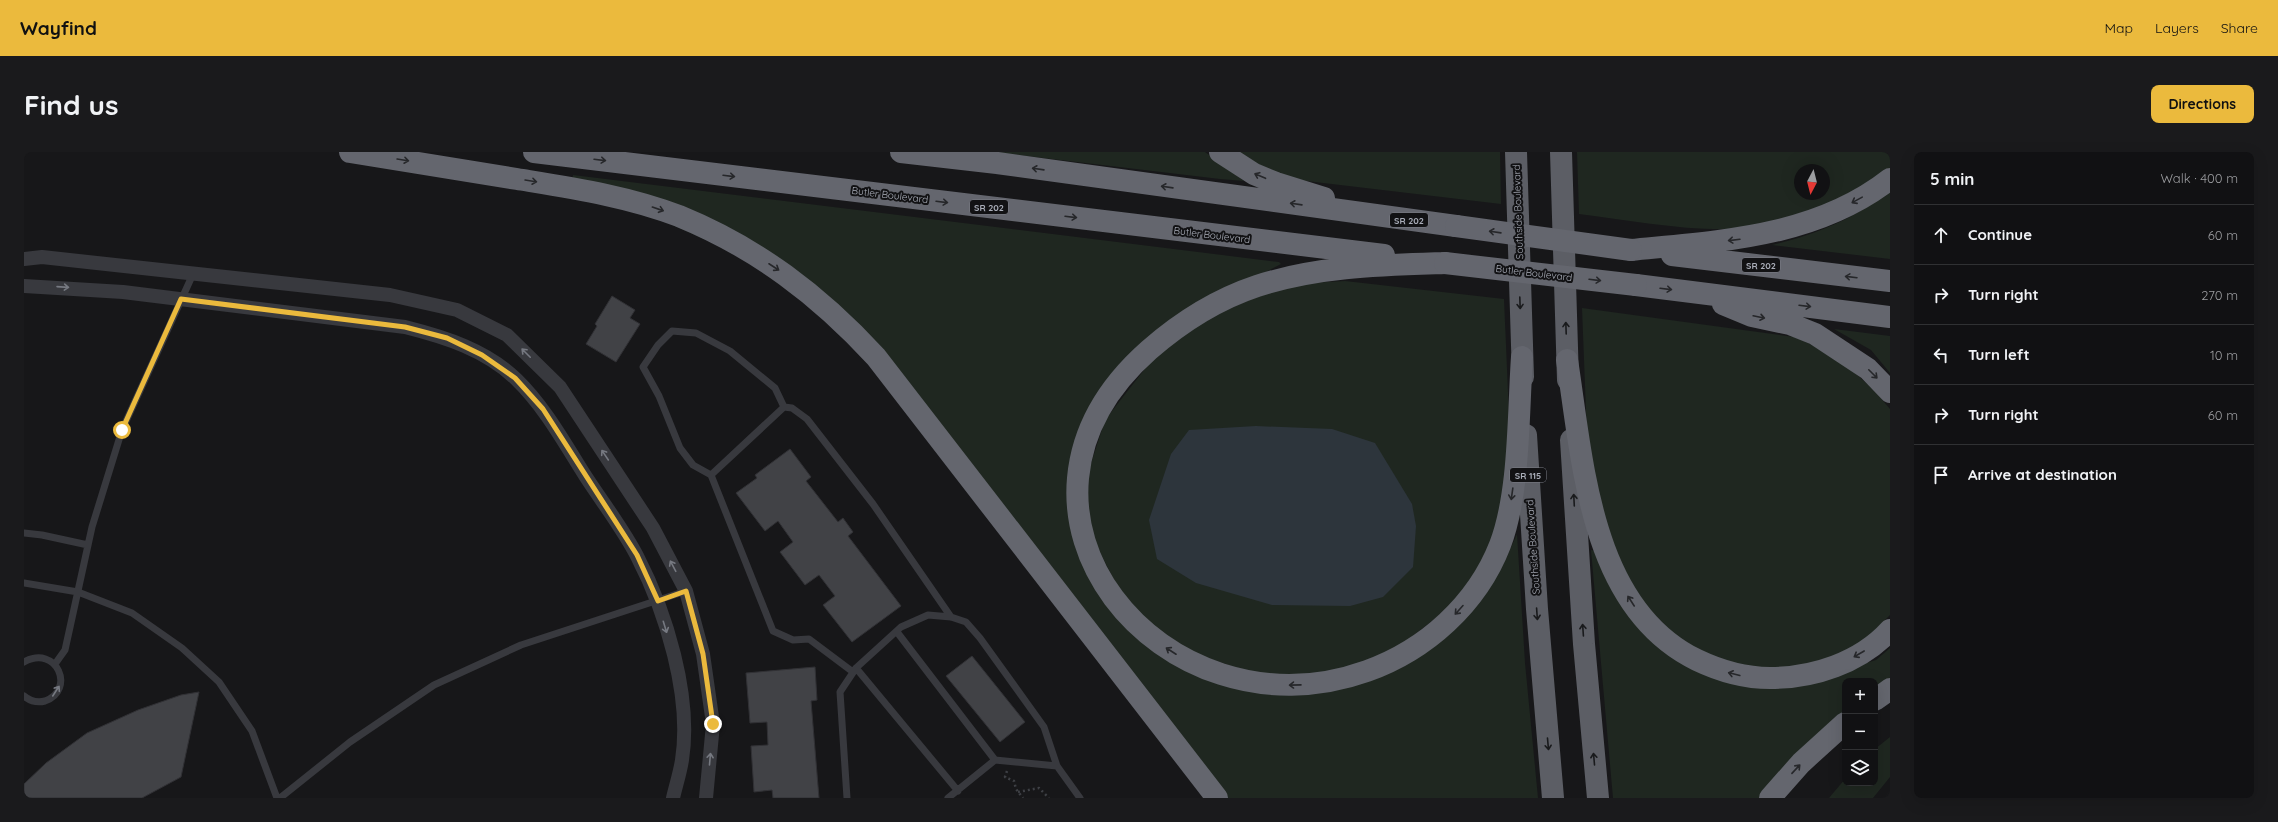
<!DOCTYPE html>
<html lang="en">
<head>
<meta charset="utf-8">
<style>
  body { margin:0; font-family:Quicksand,sans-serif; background:#1a1a1c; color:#f1f3f6 }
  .controls { position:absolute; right:12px; bottom:12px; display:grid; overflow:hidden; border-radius:8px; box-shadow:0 4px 16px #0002 }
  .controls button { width:36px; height:36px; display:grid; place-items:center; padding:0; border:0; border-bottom:1px solid #303133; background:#111113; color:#f1f3f6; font:20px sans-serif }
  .compass { position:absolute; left:1770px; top:12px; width:36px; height:36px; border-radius:50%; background:#111113; box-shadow:0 4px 16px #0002; rotate:187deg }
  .stop { position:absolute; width:12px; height:12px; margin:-9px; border:3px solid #ebba3d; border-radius:50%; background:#fff }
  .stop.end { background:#ebba3d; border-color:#fff; box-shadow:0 1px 4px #0008 }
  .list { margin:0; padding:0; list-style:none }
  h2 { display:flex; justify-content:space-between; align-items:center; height:52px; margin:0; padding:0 16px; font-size:17px }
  h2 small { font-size:13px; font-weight:400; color:#9c9da0 }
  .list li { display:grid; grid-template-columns:26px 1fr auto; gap:12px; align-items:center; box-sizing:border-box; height:60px; padding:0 16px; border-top:1px solid #303133 }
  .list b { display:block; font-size:15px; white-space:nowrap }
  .list em { font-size:13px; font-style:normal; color:#9c9da0 }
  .icon { flex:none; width:22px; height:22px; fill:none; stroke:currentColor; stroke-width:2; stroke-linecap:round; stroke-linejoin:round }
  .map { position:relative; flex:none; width:1866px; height:646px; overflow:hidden; border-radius:8px }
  header { display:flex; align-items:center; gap:24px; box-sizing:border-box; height:56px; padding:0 20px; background:#ebba3d; color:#111 }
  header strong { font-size:19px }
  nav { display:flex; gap:22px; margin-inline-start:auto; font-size:14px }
  .intro { display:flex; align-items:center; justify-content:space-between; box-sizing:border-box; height:96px; padding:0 24px }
  h1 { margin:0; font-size:28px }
  .button { padding:10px 18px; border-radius:8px; background:#ebba3d; color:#111; font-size:14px; font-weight:700 }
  main { display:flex; gap:24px; padding:0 24px }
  aside { flex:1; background:#111113; border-radius:8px; box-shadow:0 4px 16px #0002 }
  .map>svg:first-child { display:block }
</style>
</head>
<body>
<header>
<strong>Wayfind</strong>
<nav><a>Map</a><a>Layers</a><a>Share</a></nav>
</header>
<div class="intro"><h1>Find us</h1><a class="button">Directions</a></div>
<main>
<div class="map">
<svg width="1866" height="646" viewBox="0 0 1866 646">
  <rect width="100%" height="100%" fill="#171719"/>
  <path fill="#1f2720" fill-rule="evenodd" d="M968,0h213l39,29 -24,-2z
    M1210,0h266l1,52 -203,-24 -25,-7z
    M1553,0h313v20c-42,25 -106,55 -156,57 -49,2 -106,-9 -155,-15zM1776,18h24v24h-24z
    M549,23l706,87 2,2 -55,29 -104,79 -49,129 70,135 165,56 44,-8 151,-119 14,-31 8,129 13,135h-310l-415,-510 -241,-108z
    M1866,39v68l-118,-14c43,-10 82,-26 118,-54z
    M1321,129l159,18 6,140 -9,81 -27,61 -59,60 -87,35 -89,-3 -68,-31 -47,-43 -33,-64 -6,-53 20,-62 46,-59 47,-38 51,-23 37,-13 22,-4z
    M1558,156l212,29c39,16 70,39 96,72v206l-30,30 -21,12 -46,13 -61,-5 -46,-19 -45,-45 -36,-70 -18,-94z
    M1810,177l56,7v37l-19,-23z
    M1567,398l4,1 111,122 147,-6 23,-7 14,-12v35l-15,10v-12h-30v36l-80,81h-152z
    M1866,585v40l-17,21h-44l16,-19v4h30v-34z"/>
  <path fill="#2d353c" d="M1232,274l76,3 43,14 37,61 4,22 -3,41 -30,30 -33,9 -78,-1 -76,-22 -39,-24 -8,-39 22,-66 18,-24z"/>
  <path fill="#414246" stroke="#313135" d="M588,144l23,14 -5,8 10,6 -24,38 -30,-18 11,-18 -2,-2z
    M766,297l21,28 -5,4 32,41 5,-4 10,14 -5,4 53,70 -49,36 -29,-37 12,-9 -16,-21 -14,10 -25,-33 13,-10 -15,-21 -13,10 -29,-38 21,-15 -2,-3z
    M948,504l53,66 -25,20 -54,-66z
    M791,515l2,33 -6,1 8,97h-46l-1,-8 -18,2 -3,-46 17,-1 -1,-23 -17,1 -4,-50z
    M175,540l-18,85 -39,21h-118v-14l22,-21 41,-30 51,-23 43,-15z"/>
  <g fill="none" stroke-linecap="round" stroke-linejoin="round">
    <path stroke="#3e4045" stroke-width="2.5" stroke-dasharray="2 3" stroke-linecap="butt" d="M983,619l-2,6 9,4 2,8 7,9
      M994,640l21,-4 10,10"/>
    <path stroke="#38393e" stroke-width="7" d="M687,323l-18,-10 -13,-17 -21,-52 -16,-29 15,-22 14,-14 24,2 34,18 45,37 9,19
      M0,381l18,2 46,10
      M0,431l54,9 54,21 50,35 37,34 33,49 25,67
      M873,480l98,128
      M0,510c33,-18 52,28 21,39 -8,2 -15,0 -21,-5
      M31,512l10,-14 27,-123 30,-97 71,-156
      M832,516l102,123
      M829,520l-44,-33 -16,1 -20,-9 -62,-156 73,-68 8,1 15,11 66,85 78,113
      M256,646l70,-56 84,-57 87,-40 165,-54
      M823,646l-7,-106 16,-24 45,-41 27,-12 23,2 15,5 14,16 64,89 13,39 23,32
      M924,646l47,-38 62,6"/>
    <path stroke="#38393e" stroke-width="14" d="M0,107l18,-2 348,38 67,15 50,25 53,52 93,141 33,63 17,63 10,70 -7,74
      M0,134l99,6 282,35c40,10 81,23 111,52 29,28 49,65 70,98 17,26 37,52 51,79 29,56 55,140 45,204 -2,13 -6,25 -9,38"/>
    <path stroke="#5c5e65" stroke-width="22" d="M1492,0l7,225
      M1537,0l7,228
      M1502,283l11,174 16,189
      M1547,288l13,204 14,154"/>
    <path stroke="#64666e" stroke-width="22" d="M326,0c56,9 112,18 167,27 55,9 110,17 162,37 78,32 140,79 197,141l341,441
      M510,0l850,103
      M877,0l96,11 459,63
      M1196,0l34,22 22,9 48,15
      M1607,98c90,-9 185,-13 259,-71
      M1648,103l218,26
      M1421,111c-63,2 -127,3 -188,23 -39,13 -76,36 -108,64 -181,160 14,394 218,321 59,-21 110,-67 133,-126 20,-52 18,-131 22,-188
      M1612,133l254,32
      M1699,152l29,12 38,8 25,10 53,35 22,23
      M1543,208c16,103 23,248 130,300 23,11 47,18 73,18 43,0 90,-15 120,-48
      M1851,548l15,-11
      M1746,646l31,-35 44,-40"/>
    <path stroke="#64666e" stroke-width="22" d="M1432,74l175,24
      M1421,111l191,22"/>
  </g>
  <defs><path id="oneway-shaft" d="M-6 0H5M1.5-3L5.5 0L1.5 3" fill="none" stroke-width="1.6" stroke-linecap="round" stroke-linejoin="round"/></defs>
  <g stroke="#26272a">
    <use href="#oneway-shaft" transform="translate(379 8) rotate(9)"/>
    <use href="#oneway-shaft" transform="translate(576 8) rotate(7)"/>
    <use href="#oneway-shaft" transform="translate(1014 17) rotate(-172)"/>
    <use href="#oneway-shaft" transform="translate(705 24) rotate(7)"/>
    <use href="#oneway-shaft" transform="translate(1236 24) rotate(-157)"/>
    <use href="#oneway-shaft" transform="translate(507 29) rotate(9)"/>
    <use href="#oneway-shaft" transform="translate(1143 35) rotate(-172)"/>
    <use href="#oneway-shaft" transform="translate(1833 48) rotate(151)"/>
    <use href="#oneway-shaft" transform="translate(918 50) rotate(7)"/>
    <use href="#oneway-shaft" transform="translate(1272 52) rotate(-172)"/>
    <use href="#oneway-shaft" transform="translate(634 57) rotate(19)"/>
    <use href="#oneway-shaft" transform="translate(1047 65) rotate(7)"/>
    <use href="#oneway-shaft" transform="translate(1471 80) rotate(-172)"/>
    <use href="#oneway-shaft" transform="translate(1710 88) rotate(173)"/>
    <use href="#oneway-shaft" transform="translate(750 115) rotate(33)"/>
    <use href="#oneway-shaft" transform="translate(1827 125) rotate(-173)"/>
    <use href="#oneway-shaft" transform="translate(1571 128) rotate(7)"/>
    <use href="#oneway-shaft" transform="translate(1642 137) rotate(7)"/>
    <use href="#oneway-shaft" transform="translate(1781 154) rotate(7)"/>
    <use href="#oneway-shaft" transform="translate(1735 165) rotate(12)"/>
    <use href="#oneway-shaft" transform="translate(1849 222) rotate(45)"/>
    <use href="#oneway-shaft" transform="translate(1488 342) rotate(98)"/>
    <use href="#oneway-shaft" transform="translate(1607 449) rotate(-123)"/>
    <use href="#oneway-shaft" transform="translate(1435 458) rotate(132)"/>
    <use href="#oneway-shaft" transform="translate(1147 499) rotate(-147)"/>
    <use href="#oneway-shaft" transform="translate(1835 502) rotate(150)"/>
    <use href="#oneway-shaft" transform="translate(1710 522) rotate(-166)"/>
    <use href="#oneway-shaft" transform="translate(1271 533) rotate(179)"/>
    <use href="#oneway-shaft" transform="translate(1772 617) rotate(-47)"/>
  </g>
  <g stroke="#767981">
    <use href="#oneway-shaft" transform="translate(39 135) rotate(4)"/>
    <use href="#oneway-shaft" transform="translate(502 201) rotate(-135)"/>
    <use href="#oneway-shaft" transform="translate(581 303) rotate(-124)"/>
    <use href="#oneway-shaft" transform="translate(649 414) rotate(-118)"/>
    <use href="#oneway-shaft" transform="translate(641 475) rotate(73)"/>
    <use href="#oneway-shaft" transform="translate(32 539) rotate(-57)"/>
    <use href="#oneway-shaft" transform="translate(686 607) rotate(-85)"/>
  </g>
  <g stroke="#191a1c">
    <use href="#oneway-shaft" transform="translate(1496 151) rotate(88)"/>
    <use href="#oneway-shaft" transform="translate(1542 176) rotate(-92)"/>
    <use href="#oneway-shaft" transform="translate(1550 348) rotate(-93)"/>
    <use href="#oneway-shaft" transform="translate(1513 462) rotate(86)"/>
    <use href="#oneway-shaft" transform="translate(1559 478) rotate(-94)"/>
    <use href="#oneway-shaft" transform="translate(1524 592) rotate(85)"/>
    <use href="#oneway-shaft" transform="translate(1570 607) rotate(-95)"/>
  </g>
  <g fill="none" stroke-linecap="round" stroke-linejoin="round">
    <path stroke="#ebba3d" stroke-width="5" d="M98,278l59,-131 224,28 42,11 35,17 33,23 28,31 94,146 21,46 28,-10 17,63 10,70"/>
  </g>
  <g text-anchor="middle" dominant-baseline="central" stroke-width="4" stroke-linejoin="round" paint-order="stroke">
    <g fill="#121214" stroke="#7c7e87" stroke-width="1">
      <rect x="946" y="48" width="38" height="14" rx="3"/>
      <rect x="1366" y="61" width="38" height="14" rx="3"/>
      <rect x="1718" y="106" width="38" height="14" rx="3"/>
      <rect x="1486" y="316" width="36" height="14" rx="3"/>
    </g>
    <g font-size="9" font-weight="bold" fill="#a9adb8">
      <text x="965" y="55">SR 202</text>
      <text x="1385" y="68">SR 202</text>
      <text x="1737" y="113">SR 202</text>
      <text x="1504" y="323">SR 115</text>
    </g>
    <g font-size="10" fill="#a9adb8" stroke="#121214">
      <text transform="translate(866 43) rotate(7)">Butler Boulevard</text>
      <text transform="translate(1494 60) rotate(-92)">Southside Boulevard</text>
      <text transform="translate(1188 83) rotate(7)">Butler Boulevard</text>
      <text transform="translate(1510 121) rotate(7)">Butler Boulevard</text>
      <text transform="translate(1509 395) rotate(-94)">Southside Boulevard</text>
    </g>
  </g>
</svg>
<div class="controls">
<button>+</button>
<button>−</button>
<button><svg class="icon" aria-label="layers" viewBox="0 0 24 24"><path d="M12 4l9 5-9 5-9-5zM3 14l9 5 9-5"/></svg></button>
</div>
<svg class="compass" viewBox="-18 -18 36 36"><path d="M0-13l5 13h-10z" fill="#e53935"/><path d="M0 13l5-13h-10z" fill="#9c9da0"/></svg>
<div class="stop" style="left:98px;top:278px"></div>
<div class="stop end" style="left:689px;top:572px"></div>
</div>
<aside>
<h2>5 min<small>Walk · 400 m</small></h2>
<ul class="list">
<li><svg class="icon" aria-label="ahead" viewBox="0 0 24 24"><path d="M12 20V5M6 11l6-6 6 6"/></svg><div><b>Continue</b></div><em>60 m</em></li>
<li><svg class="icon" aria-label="right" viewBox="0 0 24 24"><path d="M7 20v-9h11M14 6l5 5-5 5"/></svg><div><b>Turn right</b></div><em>270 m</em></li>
<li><svg class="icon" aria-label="left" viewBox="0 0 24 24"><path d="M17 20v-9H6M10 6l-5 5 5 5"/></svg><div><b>Turn left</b></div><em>10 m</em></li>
<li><svg class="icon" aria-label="right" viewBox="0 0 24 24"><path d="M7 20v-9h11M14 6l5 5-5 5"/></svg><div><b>Turn right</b></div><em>60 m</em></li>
<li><svg class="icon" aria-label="arrive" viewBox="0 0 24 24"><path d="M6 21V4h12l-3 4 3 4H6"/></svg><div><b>Arrive at destination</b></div></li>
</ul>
</aside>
</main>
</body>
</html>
